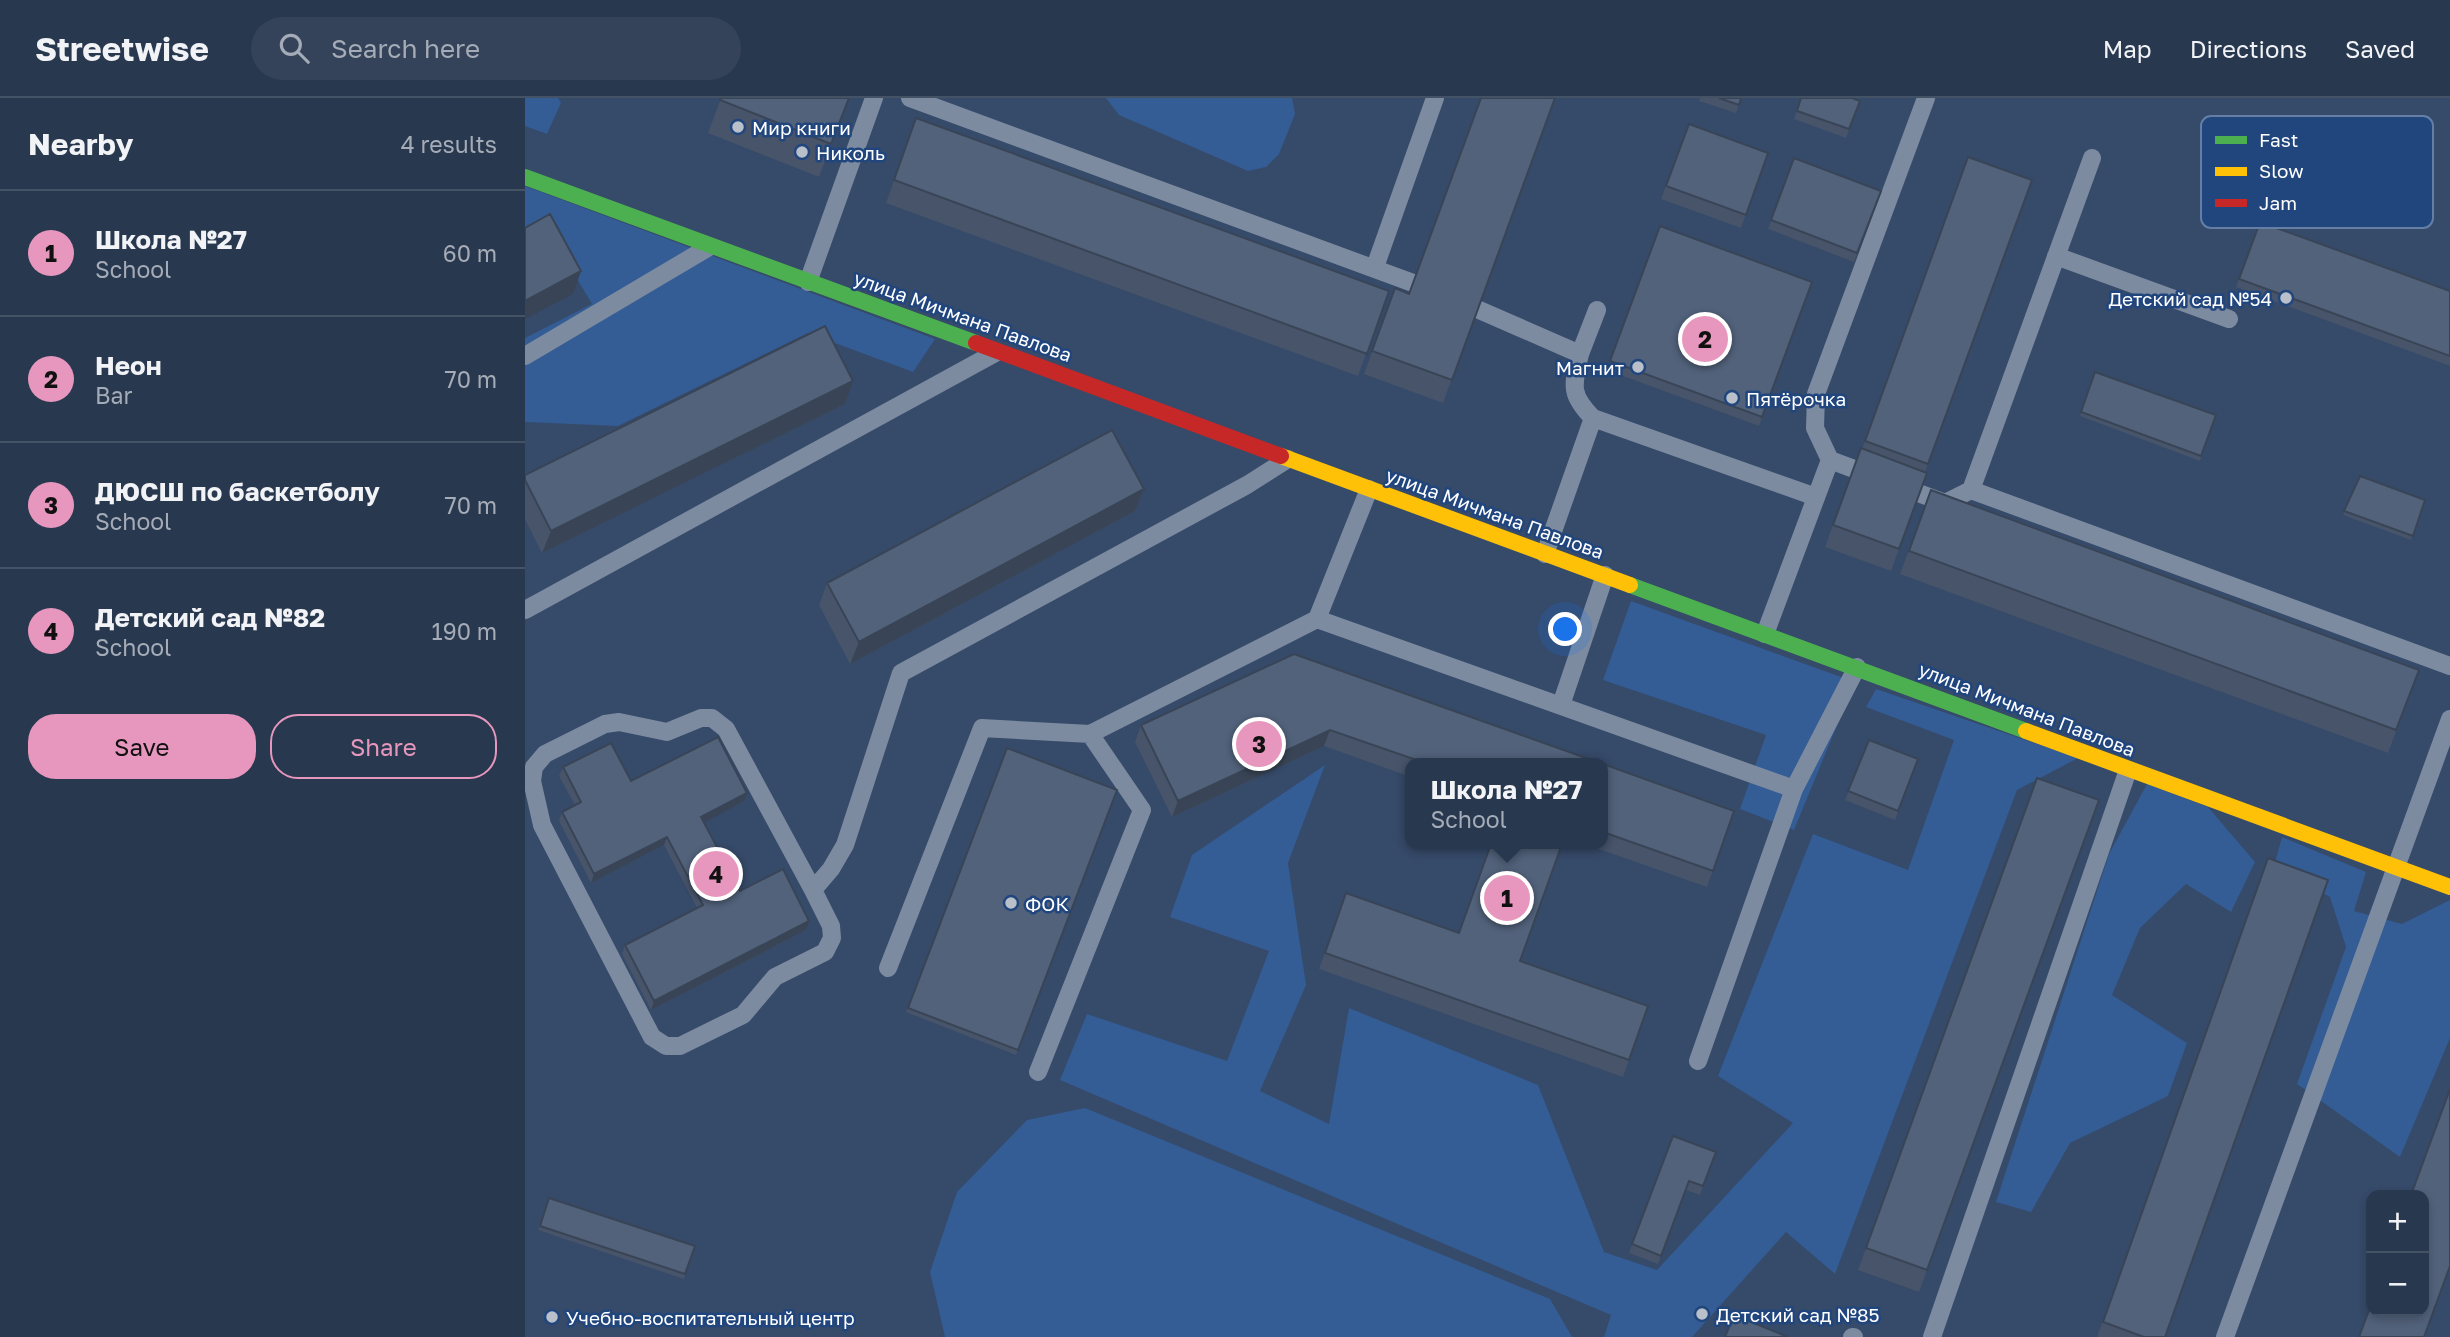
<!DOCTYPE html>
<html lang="en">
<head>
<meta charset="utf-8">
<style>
  body { margin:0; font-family:"Golos Text",sans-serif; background:#344359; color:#f1f3f6 }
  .controls { position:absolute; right:21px; bottom:21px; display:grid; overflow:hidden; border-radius:14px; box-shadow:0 4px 10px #0003 }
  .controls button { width:63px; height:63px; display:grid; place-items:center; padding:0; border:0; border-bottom:2px solid #445266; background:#28384f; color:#f1f3f6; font:35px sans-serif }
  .you { position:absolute; left:1041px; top:532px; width:24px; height:24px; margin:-18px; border:5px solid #fff; border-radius:50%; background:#1a73e8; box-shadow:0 0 0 10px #1a73e833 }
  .badge { display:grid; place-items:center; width:46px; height:46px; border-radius:50%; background:#e797bd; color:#111; font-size:23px; font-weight:700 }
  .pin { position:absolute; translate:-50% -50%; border:4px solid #fff; box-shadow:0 2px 7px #0006 }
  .popup { position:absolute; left:880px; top:660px; width:203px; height:91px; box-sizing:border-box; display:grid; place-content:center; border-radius:14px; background:#28384f; filter:drop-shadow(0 2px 5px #0005); font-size:23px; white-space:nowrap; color:#a5acb7 }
  .popup b { font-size:26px; color:#f1f3f6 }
  .popup::after { content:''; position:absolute; left:50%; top:100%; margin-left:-14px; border:14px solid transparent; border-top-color:#28384f }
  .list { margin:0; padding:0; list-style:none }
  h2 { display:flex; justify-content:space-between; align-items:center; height:91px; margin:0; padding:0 28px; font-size:30px }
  h2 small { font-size:23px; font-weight:400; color:#a5acb7 }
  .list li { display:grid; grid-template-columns:46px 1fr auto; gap:21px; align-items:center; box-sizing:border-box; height:126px; padding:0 28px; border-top:2px solid #445266 }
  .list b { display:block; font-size:26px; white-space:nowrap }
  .list p { margin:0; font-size:23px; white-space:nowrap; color:#a5acb7 }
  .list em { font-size:23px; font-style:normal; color:#a5acb7 }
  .actions { display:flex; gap:14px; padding:21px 28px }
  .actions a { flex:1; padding:16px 0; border:2px solid #e797bd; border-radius:28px; text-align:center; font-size:24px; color:#e797bd }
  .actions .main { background:#e797bd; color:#111 }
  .icon { flex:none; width:38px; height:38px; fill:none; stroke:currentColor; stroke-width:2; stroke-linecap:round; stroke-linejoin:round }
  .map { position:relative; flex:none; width:1925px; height:1239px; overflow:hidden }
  header { display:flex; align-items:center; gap:42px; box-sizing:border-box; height:98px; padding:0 35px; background:#28384f; border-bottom:2px solid #445266 }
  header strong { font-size:33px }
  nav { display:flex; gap:38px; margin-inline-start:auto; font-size:24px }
  .search { width:490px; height:63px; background:#344359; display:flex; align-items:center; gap:18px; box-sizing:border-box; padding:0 24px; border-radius:38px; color:#a5acb7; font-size:26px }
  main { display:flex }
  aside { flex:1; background:#28384f }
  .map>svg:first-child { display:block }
</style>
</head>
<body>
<header>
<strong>Streetwise</strong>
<div class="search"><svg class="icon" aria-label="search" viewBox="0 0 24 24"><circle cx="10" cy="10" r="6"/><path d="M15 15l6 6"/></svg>Search here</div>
<nav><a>Map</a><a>Directions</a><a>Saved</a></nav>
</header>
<main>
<aside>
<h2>Nearby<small>4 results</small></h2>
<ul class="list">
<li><span class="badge">1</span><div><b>Школа №27</b><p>School</p></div><em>60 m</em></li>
<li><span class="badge">2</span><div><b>Неон</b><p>Bar</p></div><em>70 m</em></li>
<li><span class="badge">3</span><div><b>ДЮСШ по баскетболу</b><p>School</p></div><em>70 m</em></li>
<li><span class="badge">4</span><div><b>Детский сад №82</b><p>School</p></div><em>190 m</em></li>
</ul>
<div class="actions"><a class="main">Save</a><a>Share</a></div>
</aside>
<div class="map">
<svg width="1925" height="1239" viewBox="0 0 1925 1239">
  <rect width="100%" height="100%" fill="#364a69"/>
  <path fill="#345c95" d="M0,0h33l3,5 -14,31 -22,-8z
    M581,0h186l3,16 -16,40 -13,13 -18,4 -129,-56z
    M0,88l410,153 -22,33 -105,-39 -190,93 -93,-4v-84l67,-34 -50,-84 -17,9z
    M1106,503l224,81 -61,148 -54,-21 26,-74 -163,-55z
    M1351,591l202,69 -61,32 -182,484 -49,-42 -94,105h-88l7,-22 -551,-235 27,-66 140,47 42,-110 -99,-34 22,-62 133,-90 -37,98 18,122 -46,106 69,33 20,-116 189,77 66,167 53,18 136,-147 -75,-47 95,-242 95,36 46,-130 -88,-33z
    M1622,686l61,23 47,55 -24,50 -45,-28 -46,44 -28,67 75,48 -19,53 -98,47 -39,69 -35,-10 113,-348z
    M1757,739l84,35 -12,39 48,13 48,-24v138l-50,119 -103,-73 49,-137 -16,-50 -56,-31z
    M560,1010l465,191 22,38h-627l-15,-65 27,-80 70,-72z"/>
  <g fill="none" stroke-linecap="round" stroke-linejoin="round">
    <path stroke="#7c8ba0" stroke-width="18" d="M385,0l503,185
      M1401,0l-110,296 -1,34 15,32 115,43 26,-13
      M1567,60l-121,332 479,176
      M1531,158l173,63
      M850,169l60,-169
      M283,184l66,-184
      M952,211l103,45c-7,31 -11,40 13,64l-48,136
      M1055,256l17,-44
      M0,258l184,-109
      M1068,320l223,79
      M0,512l470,-257
      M792,521l52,-130
      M1240,536l65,-174
      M1036,607l44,-130
      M176,620h11l14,11 87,161 18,36 1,12 -7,14 -50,25 -32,38 -63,31h-14l-14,-9 -110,-212 -10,-44 2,-14 11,-13 60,-30 14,-2 48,10z
      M565,636l227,-115 477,170
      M288,792l18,-21 14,-24 56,-172 346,-188 41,-26
      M363,870l94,-240 108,6 52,76 -104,262
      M1173,963l96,-272 63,-122
      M1327,1239h2
      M1407,1239l196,-567
      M1700,1239l225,-618"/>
    <path stroke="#4caf50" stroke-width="16" d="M0,79l451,166
      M1105,487l396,146"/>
    <path stroke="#ffc107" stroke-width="16" d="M756,358l349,129
      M1501,633l424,156"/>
    <path stroke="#c62828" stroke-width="16" d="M451,245l305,113"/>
  </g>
  <path fill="#47546a" d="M196,0h128l-30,79 -111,-44z
    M1030,0l-112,305 -79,-29 31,-86 14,6z
    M1175,0h41l-5,15 -37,-12z
    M1276,0l59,3 -14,37 -52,-19z
    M391,20l473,173 -31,85 -472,-173z
    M1164,26l79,29 -27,75 -80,-29z
    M1443,59l64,23 -107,292 2,1 -36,98 -66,-24 36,-99 1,1z
    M1269,60l87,33 -27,71 -86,-33z
    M1735,124l190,69v75l-214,-79z
    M1135,128l152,56 -53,144 -152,-56z
    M1570,274l121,43 -16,46 -120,-45z
    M320,306l-303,149 -17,-34v-44z
    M1835,378l65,24 -14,40 -68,-25z
    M619,391l-9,22 -285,153 -31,-59 8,-22z
    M1406,392l488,180 -31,83 -488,-179z
    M769,556l306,109h-189v14l-87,-31 -152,71 -37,-75 6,-17z
    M1344,642l49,19 -23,61 -50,-20z
    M482,650l110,42 -101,265 -110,-43z
    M1078,666l131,47 -27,76 -122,-43h18z
    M38,669l68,14 113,20 -40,21 36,69 66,39 -155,80 -29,-56 3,-9 72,-37 -33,-63 -73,38 -32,-62 3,-9 13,-7 -16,-29z
    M1512,680l62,22 -180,492 -61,-22z
    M1743,760l-103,479h-68z
    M821,795l113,40 61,28 128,45 -25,71 -304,-108z
    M1148,1038l43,16 -16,43 -14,-5 -28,74 -29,-11z
    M24,1100l146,48 -11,33 -146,-49z"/>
  <path fill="#394556" d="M56,173l-8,23 -48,25v-18z
    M328,283l-8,23 -303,149 9,-22z
    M619,391l-9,22 -285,153 9,-22z
    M805,632l-6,16 -152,71 6,-16z
    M222,695l-3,8 -46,25 3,-9z
    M142,739l-3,8 -73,38 3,-9z
    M284,823l-3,9 -155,80 3,-9z"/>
  <path fill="#52627b" stroke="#394556" stroke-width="2" d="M196,0h128l-18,46 -111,-44z
    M956,0h74l-103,282 -80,-29 23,-63 14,6z
    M1194,0h22l-2,7z
    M1276,0h51l8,3 -11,28 -52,-18z
    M391,20l473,173 -22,63 -473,-174z
    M1164,26l79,29 -22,62 -80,-29z
    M1443,59l64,23 -104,284 -63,-23z
    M1269,60l87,33 -24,62 -86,-33z
    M25,116l31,57 -56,30v-73z
    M1735,124l190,69v65l-211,-77z
    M1135,128l152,56 -50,135 -152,-56z
    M300,228l28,55 -302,150 -26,-51v-5z
    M1570,274l121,43 -15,41 -120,-44z
    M587,332l32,59 -285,153 -32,-59z
    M1336,350l66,25 -28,76 -66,-24z
    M1835,378l65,24 -12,36 -69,-25z
    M1406,392l488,180 -23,60 -487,-179z
    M769,556l306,109h-175l-95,-33 -152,71 -37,-76z
    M193,639l29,56 -46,24 39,74 43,-22 26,52 -155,80 -29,-56 78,-40 -36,-68 -73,37 -32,-62 19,-10 -18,-35 48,-24 20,38z
    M1344,642l49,19 -20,52 -50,-20z
    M482,650l110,42 -99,260 -110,-42z
    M1078,666l131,47 -21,60 -110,-39z
    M1512,680l62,22 -172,470 -61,-22z
    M966,746h71l-42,117 128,45 -19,54 -304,-107 21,-60 113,40z
    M1743,760l60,22 -163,457h-21l-41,-15z
    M1925,991v177l-26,71h-65l12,-32v6h53v-116h-13z
    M1148,1038l43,16 -13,34 -14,-5 -28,75 -29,-12z
    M24,1100l146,48 -10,28 -145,-48z
    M1209,1217l54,22h-63z"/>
  <g fill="#b9c0ca" stroke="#21467e" stroke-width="2.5">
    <circle cx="213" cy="29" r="7"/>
    <circle cx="277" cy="54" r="7"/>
    <circle cx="1761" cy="200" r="7"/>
    <circle cx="1113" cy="269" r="7"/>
    <circle cx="1207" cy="300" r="7"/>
    <circle cx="486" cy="805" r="7"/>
    <circle cx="1177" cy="1216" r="7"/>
    <circle cx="27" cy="1219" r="7"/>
  </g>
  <g text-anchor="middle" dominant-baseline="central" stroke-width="5" stroke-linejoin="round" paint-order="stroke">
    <g font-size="19" fill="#fff" stroke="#21467e" text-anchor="start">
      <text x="227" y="29">Мир книги</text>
      <text x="291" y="54">Николь</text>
      <text x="1747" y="200" text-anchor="end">Детский сад №54</text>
      <text x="1099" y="269" text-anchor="end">Магнит</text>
      <text x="1221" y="300">Пятёрочка</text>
      <text x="500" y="805">ФОК</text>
      <text x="1191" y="1216">Детский сад №85</text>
      <text x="41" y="1219">Учебно-воспитательный центр</text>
    </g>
    <g font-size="19" fill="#fff" stroke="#21467e">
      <text transform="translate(438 218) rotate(20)">улица Мичмана Павлова</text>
      <text transform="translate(970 415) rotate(20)">улица Мичмана Павлова</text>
      <text transform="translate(1502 611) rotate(21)">улица Мичмана Павлова</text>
    </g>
  </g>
  <rect x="1676" y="18" width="232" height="112" rx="10" fill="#21467e" stroke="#647ea5" stroke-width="2"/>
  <rect x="1690" y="38" width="32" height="8" fill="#4caf50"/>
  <rect x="1690" y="69" width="32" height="9" fill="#ffc107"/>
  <rect x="1690" y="101" width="32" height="8" fill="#c62828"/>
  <g font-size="19" fill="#fff">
    <text x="1734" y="49">Fast</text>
    <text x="1734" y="80">Slow</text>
    <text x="1734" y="112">Jam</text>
  </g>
</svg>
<div class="controls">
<button>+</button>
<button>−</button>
</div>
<div class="you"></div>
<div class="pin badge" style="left:982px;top:800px">1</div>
<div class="popup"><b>Школа №27</b>School</div>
<div class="pin badge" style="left:1180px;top:241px">2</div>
<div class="pin badge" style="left:734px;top:646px">3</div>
<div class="pin badge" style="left:191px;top:776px">4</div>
</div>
</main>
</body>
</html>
